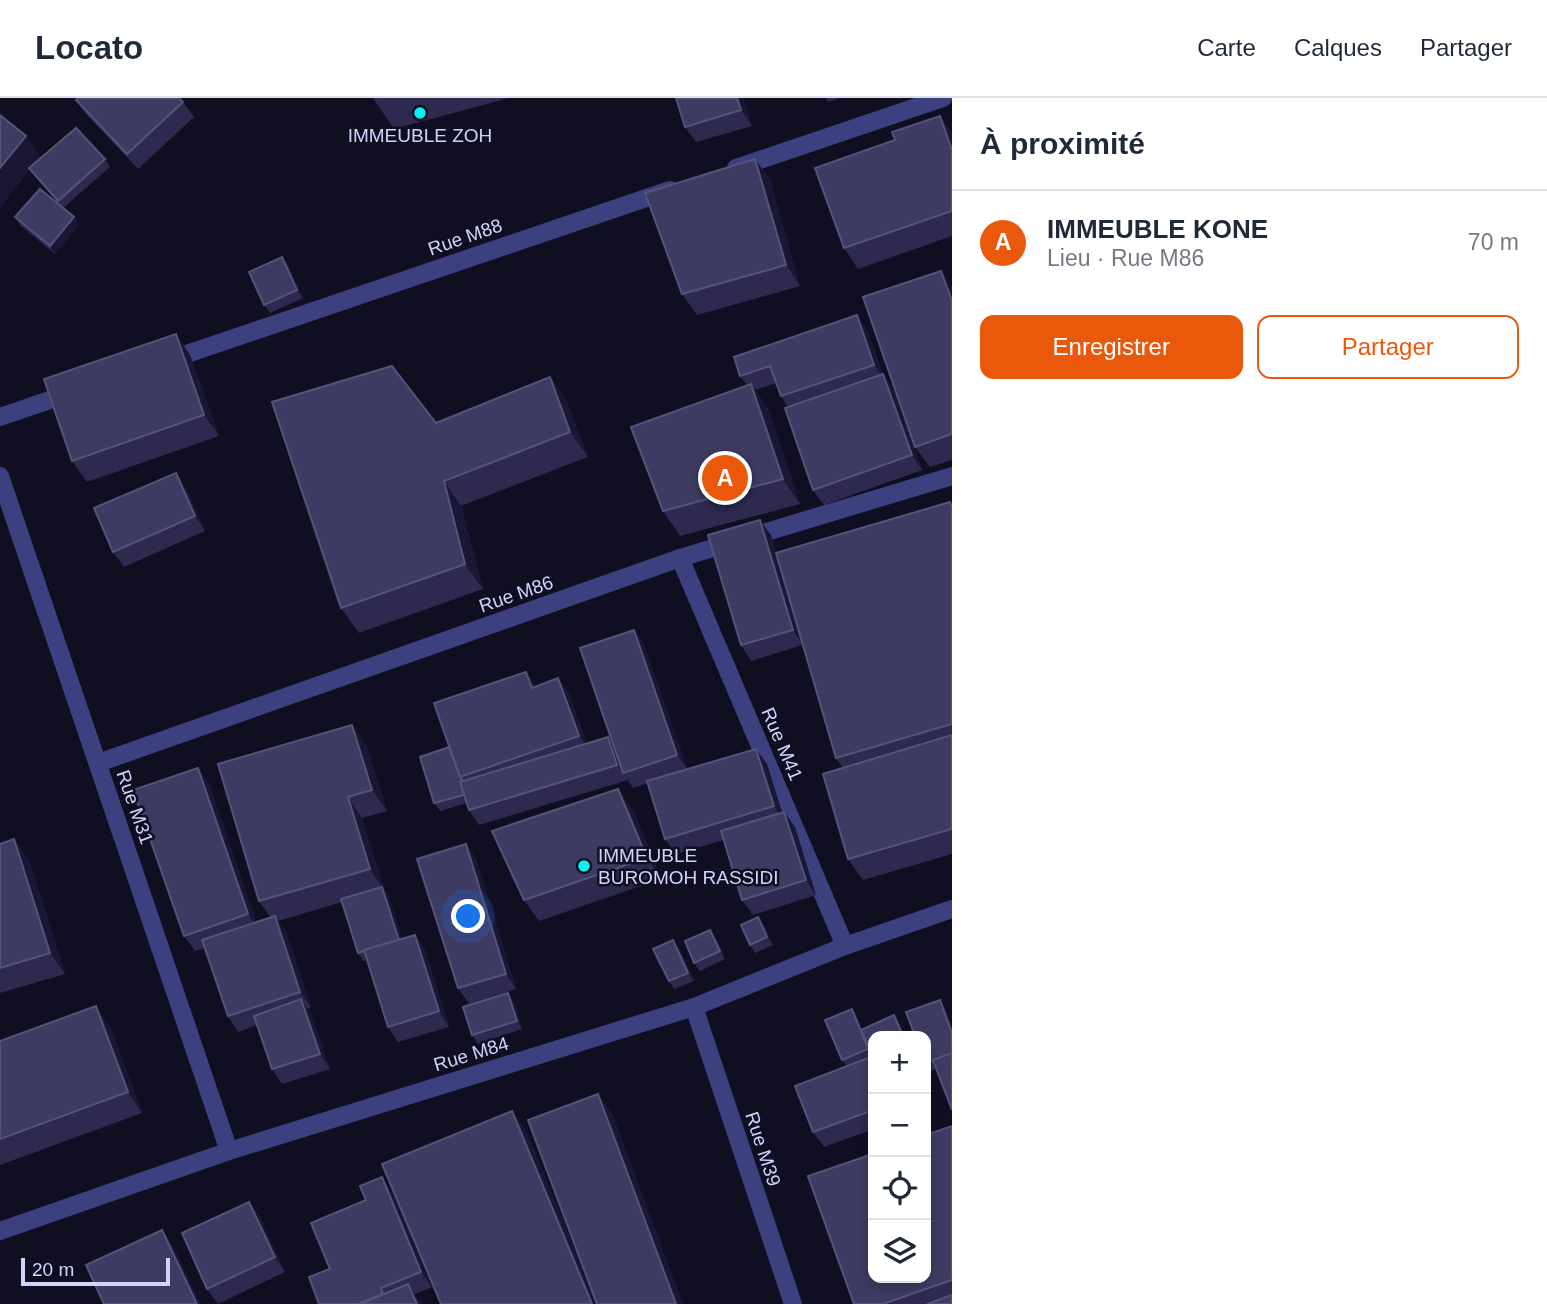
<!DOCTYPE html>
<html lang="fr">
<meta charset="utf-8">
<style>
body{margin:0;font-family:Arial,sans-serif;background:#f2f2f3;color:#1f2937}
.controls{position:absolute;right:21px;bottom:21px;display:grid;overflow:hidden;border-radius:14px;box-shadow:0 4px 10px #0003}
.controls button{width:63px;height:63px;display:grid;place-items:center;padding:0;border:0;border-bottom:2px solid #e0e1e3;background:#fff;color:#1f2937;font:35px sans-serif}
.scale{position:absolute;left:21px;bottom:18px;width:149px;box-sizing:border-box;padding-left:7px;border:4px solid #d3d2fd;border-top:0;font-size:19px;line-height:24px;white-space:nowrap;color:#d3d2fd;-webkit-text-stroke:5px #100f22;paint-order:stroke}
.you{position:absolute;left:469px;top:819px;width:24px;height:24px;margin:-18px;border:5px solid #fff;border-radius:50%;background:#1a73e8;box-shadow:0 0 0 10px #1a73e833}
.badge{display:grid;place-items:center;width:46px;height:46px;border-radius:50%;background:#ea580c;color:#fff;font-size:23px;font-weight:700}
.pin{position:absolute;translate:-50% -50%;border:4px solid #fff;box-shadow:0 2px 7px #0006}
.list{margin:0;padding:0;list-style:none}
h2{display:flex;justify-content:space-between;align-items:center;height:91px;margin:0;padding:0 28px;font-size:30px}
h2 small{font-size:23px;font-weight:400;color:#747a83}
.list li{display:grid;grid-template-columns:46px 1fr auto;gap:21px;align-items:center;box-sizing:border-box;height:105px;padding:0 28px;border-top:2px solid #e0e1e3}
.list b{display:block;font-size:26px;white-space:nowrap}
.list p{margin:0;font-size:23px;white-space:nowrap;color:#747a83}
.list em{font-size:23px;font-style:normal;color:#747a83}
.actions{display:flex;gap:14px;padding:21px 28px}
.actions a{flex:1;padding:16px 0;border:2px solid #ea580c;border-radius:14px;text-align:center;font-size:24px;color:#ea580c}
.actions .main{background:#ea580c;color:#fff}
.icon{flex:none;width:38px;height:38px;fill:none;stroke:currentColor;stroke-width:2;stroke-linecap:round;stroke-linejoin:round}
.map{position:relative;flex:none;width:952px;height:1206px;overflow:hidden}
header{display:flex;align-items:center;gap:42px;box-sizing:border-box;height:98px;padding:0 35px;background:#fff;border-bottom:2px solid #e0e1e3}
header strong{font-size:33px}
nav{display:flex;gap:38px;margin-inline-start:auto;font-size:24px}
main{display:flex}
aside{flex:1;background:#fff}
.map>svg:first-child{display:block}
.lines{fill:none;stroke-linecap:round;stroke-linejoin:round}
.street{stroke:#3c407f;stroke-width:18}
.wall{fill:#2d294f}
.shaded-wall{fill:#1a1735}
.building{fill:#3e3b62;stroke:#56537a;stroke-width:2}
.poi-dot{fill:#0beff0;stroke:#100f22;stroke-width:2.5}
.labels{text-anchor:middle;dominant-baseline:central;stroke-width:5;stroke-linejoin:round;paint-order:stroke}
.poi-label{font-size:19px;fill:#d3d2fd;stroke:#100f22}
.street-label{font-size:19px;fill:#d3d2fd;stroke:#100f22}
</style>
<header>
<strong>Locato</strong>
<nav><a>Carte</a><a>Calques</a><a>Partager</a></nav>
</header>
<main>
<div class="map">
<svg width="952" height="1206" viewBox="0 0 952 1206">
<rect width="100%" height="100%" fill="#100f22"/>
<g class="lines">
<g class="street">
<path d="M736,70l207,-70"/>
<path d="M166,263l504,-171"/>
<path d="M0,319l73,-25"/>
<path d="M0,378l229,675"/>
<path d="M680,460l165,388"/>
<path d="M98,665l582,-205 272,-82"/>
<path d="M694,909l99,297"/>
<path d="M0,1133l229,-80 465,-144 151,-61 107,-37"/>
</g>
</g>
<g class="wall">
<path d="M373,0h136l-115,31z"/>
<path d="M743,0l9,28 -56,16 -11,-15z"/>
<path d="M826,0h14l-12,4z"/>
<path d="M76,2l107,2 11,15 -56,52 -51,-54z"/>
<path d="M0,17l40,41 -6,8 71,-5 5,8 -47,41 11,9 5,8 -24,29 -34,-28 -6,-9 47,-10 -32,-38 -30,38z"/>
<path d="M940,18l12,17v103l-94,33 -14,-21 51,-108z"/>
<path d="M755,61l15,21 30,106 -103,29 -15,-21z"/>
<path d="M288,167l15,33 -33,15 -6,-8z"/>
<path d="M952,188v174l-22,7 -15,-20z"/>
<path d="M867,232l16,44 10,15 29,81 -98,35 -11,-15 -25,-83 -7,-11 -5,-13 -21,7 13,19 32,95 -120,32 -17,-25 84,-126 -7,-9z"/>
<path d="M190,257l29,81 -132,46 -15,-21z"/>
<path d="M550,279l17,25 21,55 -127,49 22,83 -124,44 -18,-25 95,-185z"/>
<path d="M186,390l19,43 -81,36 -11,-15z"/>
<path d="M952,406v350l-89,26 -15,-21 -5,-91 -7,-10 -33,-113 -52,16 -10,-16 30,-110 5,18z"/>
<path d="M634,532l10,15 43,124 69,-20 11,15 15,49 2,-1 11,15 21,68 -63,20 -11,-15 -18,-60 -48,14 -11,-15 -17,-56 -15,5 -6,-9 1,1 -149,45 -10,-15 -2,-7 -27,8 -6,-8 102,-117 22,-8 11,16 18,50 26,-1z"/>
<path d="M366,647l21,66 -25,7 22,71 4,6 14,44 23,11 24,77 -51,15 -10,-15 -21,-67 -4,1 -5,-8 -16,-51 -64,19 8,10 25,76 -4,2 4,5 19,55 -48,15 -10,-15 -15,-44 -19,7 -10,-16 -23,-68 -10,3 -11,-15 14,-168 11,16 47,138 15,-4 -12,-17z"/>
<path d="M633,712l28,69 -122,42 -15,-21z"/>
<path d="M0,746l29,16 36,114 -65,19z"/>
<path d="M466,746l10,15 40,130 -47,15 -11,-16z"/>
<path d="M758,819l6,8 9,20 -18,8 -5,-8z"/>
<path d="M716,840l9,21 -25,12 -6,-8z"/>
<path d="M679,850l15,33 -20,8 -5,-8z"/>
<path d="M508,895l6,8 8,28 -44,15 -6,-9z"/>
<path d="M940,902l5,8 -9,61 -5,2 -5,-7v-28z"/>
<path d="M852,911l5,8 5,12 32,-14 5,8 6,13h-32v22l-4,1 4,7v63l-49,18 -11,-15 34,-66 -5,-6z"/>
<path d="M110,929l32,86 -142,52v-124z"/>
<path d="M952,1028v178h-98z"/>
<path d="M392,1094l40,95 -17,7 7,10h-103l11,-35z"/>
<path d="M249,1104l11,15 25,55 -67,32 -11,-15z"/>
</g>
<g class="shaded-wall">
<path d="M737,0h6l9,28 -11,-16z"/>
<path d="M940,18l12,17v17z"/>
<path d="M26,38l14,20 -40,51v-39z"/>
<path d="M755,61l15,21 30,106 -14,-21z"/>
<path d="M74,119l5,8 -24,29 -5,-8z"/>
<path d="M282,159l6,8 15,33 -6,-8z"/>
<path d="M941,173l11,15v15z"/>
<path d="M857,217l10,15 18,50 -11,-15z"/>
<path d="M176,236l14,21 29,81 -15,-21z"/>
<path d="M883,276l10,15 29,81 -10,-15z"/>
<path d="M550,279l17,25 21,55 -18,-25z"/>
<path d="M751,286l17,25 32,95 -17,-25z"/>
<path d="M176,375l10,15 19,43 -10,-15z"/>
<path d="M444,383l17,25 22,83 -18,-25z"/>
<path d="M760,422l11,15 32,110 -10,-15z"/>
<path d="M634,532l10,15 44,125 -11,-15z"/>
<path d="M526,574l10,15 -4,1z"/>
<path d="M558,580l11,16 20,57 -10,-15z"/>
<path d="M352,627l14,20 21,66 -15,-21z"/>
<path d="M608,639l11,15 4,21 5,7 -11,-15z"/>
<path d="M756,651l11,15 18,58 -11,-16z"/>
<path d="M198,670l11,16 50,145 -11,-15z"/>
<path d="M618,691l15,21 28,69 -14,-21z"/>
<path d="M348,699l14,21 22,71 4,6 17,53 -6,-8 -17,-53 -12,-18z"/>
<path d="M784,714l11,15 21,68 -10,-15z"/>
<path d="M14,741l15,21 36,114 -15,-21z"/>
<path d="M466,746l10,15 40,130 -10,-15z"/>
<path d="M275,818l11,15 25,76 -11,-15z"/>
<path d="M758,819l6,8 9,20 -6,-8z"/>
<path d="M710,832l6,8 9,21 -5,-8z"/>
<path d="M415,837l10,15 24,77 -10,-16z"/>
<path d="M673,842l6,8 15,33 -6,-8z"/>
<path d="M508,895l6,8 8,28 -5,-8z"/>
<path d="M301,901l10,15 19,55 -10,-15z"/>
<path d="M940,902l5,8 7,18v7z"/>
<path d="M96,908l14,21 32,86 -14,-21z"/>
<path d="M852,911l5,8 16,40 -5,-8z"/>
<path d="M894,917l5,8 6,13h-2z"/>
<path d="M598,996l15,21 70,189h-7z"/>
<path d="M512,1013l15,21 71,172h-6z"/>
<path d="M382,1079l10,15 40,95 -11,-15z"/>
<path d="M249,1104l11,15 25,55 -10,-15z"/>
<path d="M162,1132l11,15 28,59h-4z"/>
<path d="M408,1186l14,20h-5z"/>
</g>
<g class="building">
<path d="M78,0h101l4,4 -56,52 -51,-54z"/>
<path d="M676,0h61l4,12 -56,17z"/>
<path d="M0,17l26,21 -26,32z"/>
<path d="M940,18l12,34v61l-108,37 -29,-80 80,-28 -3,-8z"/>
<path d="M76,30l29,31 -47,42 -29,-33z"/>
<path d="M755,61l31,106 -104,29 -37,-101z"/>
<path d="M40,91l34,28 -24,29 -35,-29z"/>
<path d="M282,159l15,33 -33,15 -15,-33z"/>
<path d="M941,173l11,30v133l-37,13 -52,-150z"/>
<path d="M857,217l17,50 -93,31 -11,-30 -30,10 -6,-19z"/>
<path d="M176,236l28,81 -132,46 -28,-82z"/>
<path d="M392,268l44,57 114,-46 20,55 -126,49 21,83 -124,44 -69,-206z"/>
<path d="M883,276l29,81 -99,35 -28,-82z"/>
<path d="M751,286l32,95 -120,32 -32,-84z"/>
<path d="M176,375l19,43 -82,36 -19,-44z"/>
<path d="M950,404l2,5v217l-116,34 -60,-205z"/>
<path d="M760,422l33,110 -52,15 -33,-110z"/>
<path d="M634,532l43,125 -54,18 -43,-125z"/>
<path d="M526,574l6,16 26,-10 21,58 -119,41 -26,-74z"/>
<path d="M352,627l20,65 -24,7 22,72 -111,32 -41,-137z"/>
<path d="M952,637v94l-104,30 -25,-85z"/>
<path d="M608,639l9,28 -148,45 -9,-28z"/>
<path d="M449,649l11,30 3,4 -3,1 4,13 -30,8 -14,-46z"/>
<path d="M756,651l18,57 -109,33 -18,-58z"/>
<path d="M198,670l50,146 -64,22 -51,-146z"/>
<path d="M618,691l29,69 -123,42 -32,-69z"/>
<path d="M784,714l22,68 -64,20 -21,-69z"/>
<path d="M14,741l36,114 -50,15v-124z"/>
<path d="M466,746l40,130 -48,14 -41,-129z"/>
<path d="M382,789l17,53 -41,13 -17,-54z"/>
<path d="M275,818l25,76 -72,24 -26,-76z"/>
<path d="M758,819l9,20 -17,8 -9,-20z"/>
<path d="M710,832l10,21 -26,12 -9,-22z"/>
<path d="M415,837l24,76 -51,16 -24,-77z"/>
<path d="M673,842l15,33 -19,8 -16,-32z"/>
<path d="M508,895l9,28 -45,14 -9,-28z"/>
<path d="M301,901l19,55 -48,15 -18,-53z"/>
<path d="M940,902l12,33v20l-26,10v-27h-11l-9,-24z"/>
<path d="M96,908l32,86 -128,47v-98z"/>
<path d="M852,911l16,40 -26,11 -17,-40z"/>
<path d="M894,917l9,21h-30v19l-12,-25z"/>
<path d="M952,955v57l-19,-50z"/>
<path d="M868,960l5,15v37l-60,22 -18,-46z"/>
<path d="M598,996l78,210h-79l-69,-184z"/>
<path d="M512,1013l80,193h-151l-59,-140z"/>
<path d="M952,1028v154l-69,24h-29l-46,-128 65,-22v124h53v-143z"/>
<path d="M382,1079l39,95 -40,16 2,6 -25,10h-39l-10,-27 21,-8 -19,-46 55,-23 -6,-14z"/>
<path d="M249,1104l26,55 -68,32 -25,-56z"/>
<path d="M162,1132l35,74h-93l-18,-39z"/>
<path d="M408,1186l9,20h-57z"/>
<path d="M952,1197v9h-25z"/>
</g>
<g class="poi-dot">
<circle cx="420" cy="15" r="7"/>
<circle cx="584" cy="768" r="7"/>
</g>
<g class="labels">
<g class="poi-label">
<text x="420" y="37">IMMEUBLE ZOH</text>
<text x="598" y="757" text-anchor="start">IMMEUBLE<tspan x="598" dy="22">BUROMOH RASSIDI</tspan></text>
</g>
<g class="street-label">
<text transform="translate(465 139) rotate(-19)">Rue M88</text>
<text transform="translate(516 496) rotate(-19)">Rue M86</text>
<text transform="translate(782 646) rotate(67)">Rue M41</text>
<text transform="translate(135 709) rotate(71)">Rue M31</text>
<text transform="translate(471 956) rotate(-17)">Rue M84</text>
<text transform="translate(763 1051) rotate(72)">Rue M39</text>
</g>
</g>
</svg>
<div class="controls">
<button>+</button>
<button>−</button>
<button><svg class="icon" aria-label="locate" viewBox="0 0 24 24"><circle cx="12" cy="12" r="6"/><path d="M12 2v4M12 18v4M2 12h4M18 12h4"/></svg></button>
<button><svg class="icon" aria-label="layers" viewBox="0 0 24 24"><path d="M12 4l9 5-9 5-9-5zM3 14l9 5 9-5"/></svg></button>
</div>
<div class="scale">20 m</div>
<div class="you"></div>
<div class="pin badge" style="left:725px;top:380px">A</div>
</div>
<aside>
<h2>À proximité<small></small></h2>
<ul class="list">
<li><span class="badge">A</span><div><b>IMMEUBLE KONE</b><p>Lieu · Rue M86</p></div><em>70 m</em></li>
</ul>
<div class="actions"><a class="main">Enregistrer</a><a>Partager</a></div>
</aside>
</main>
